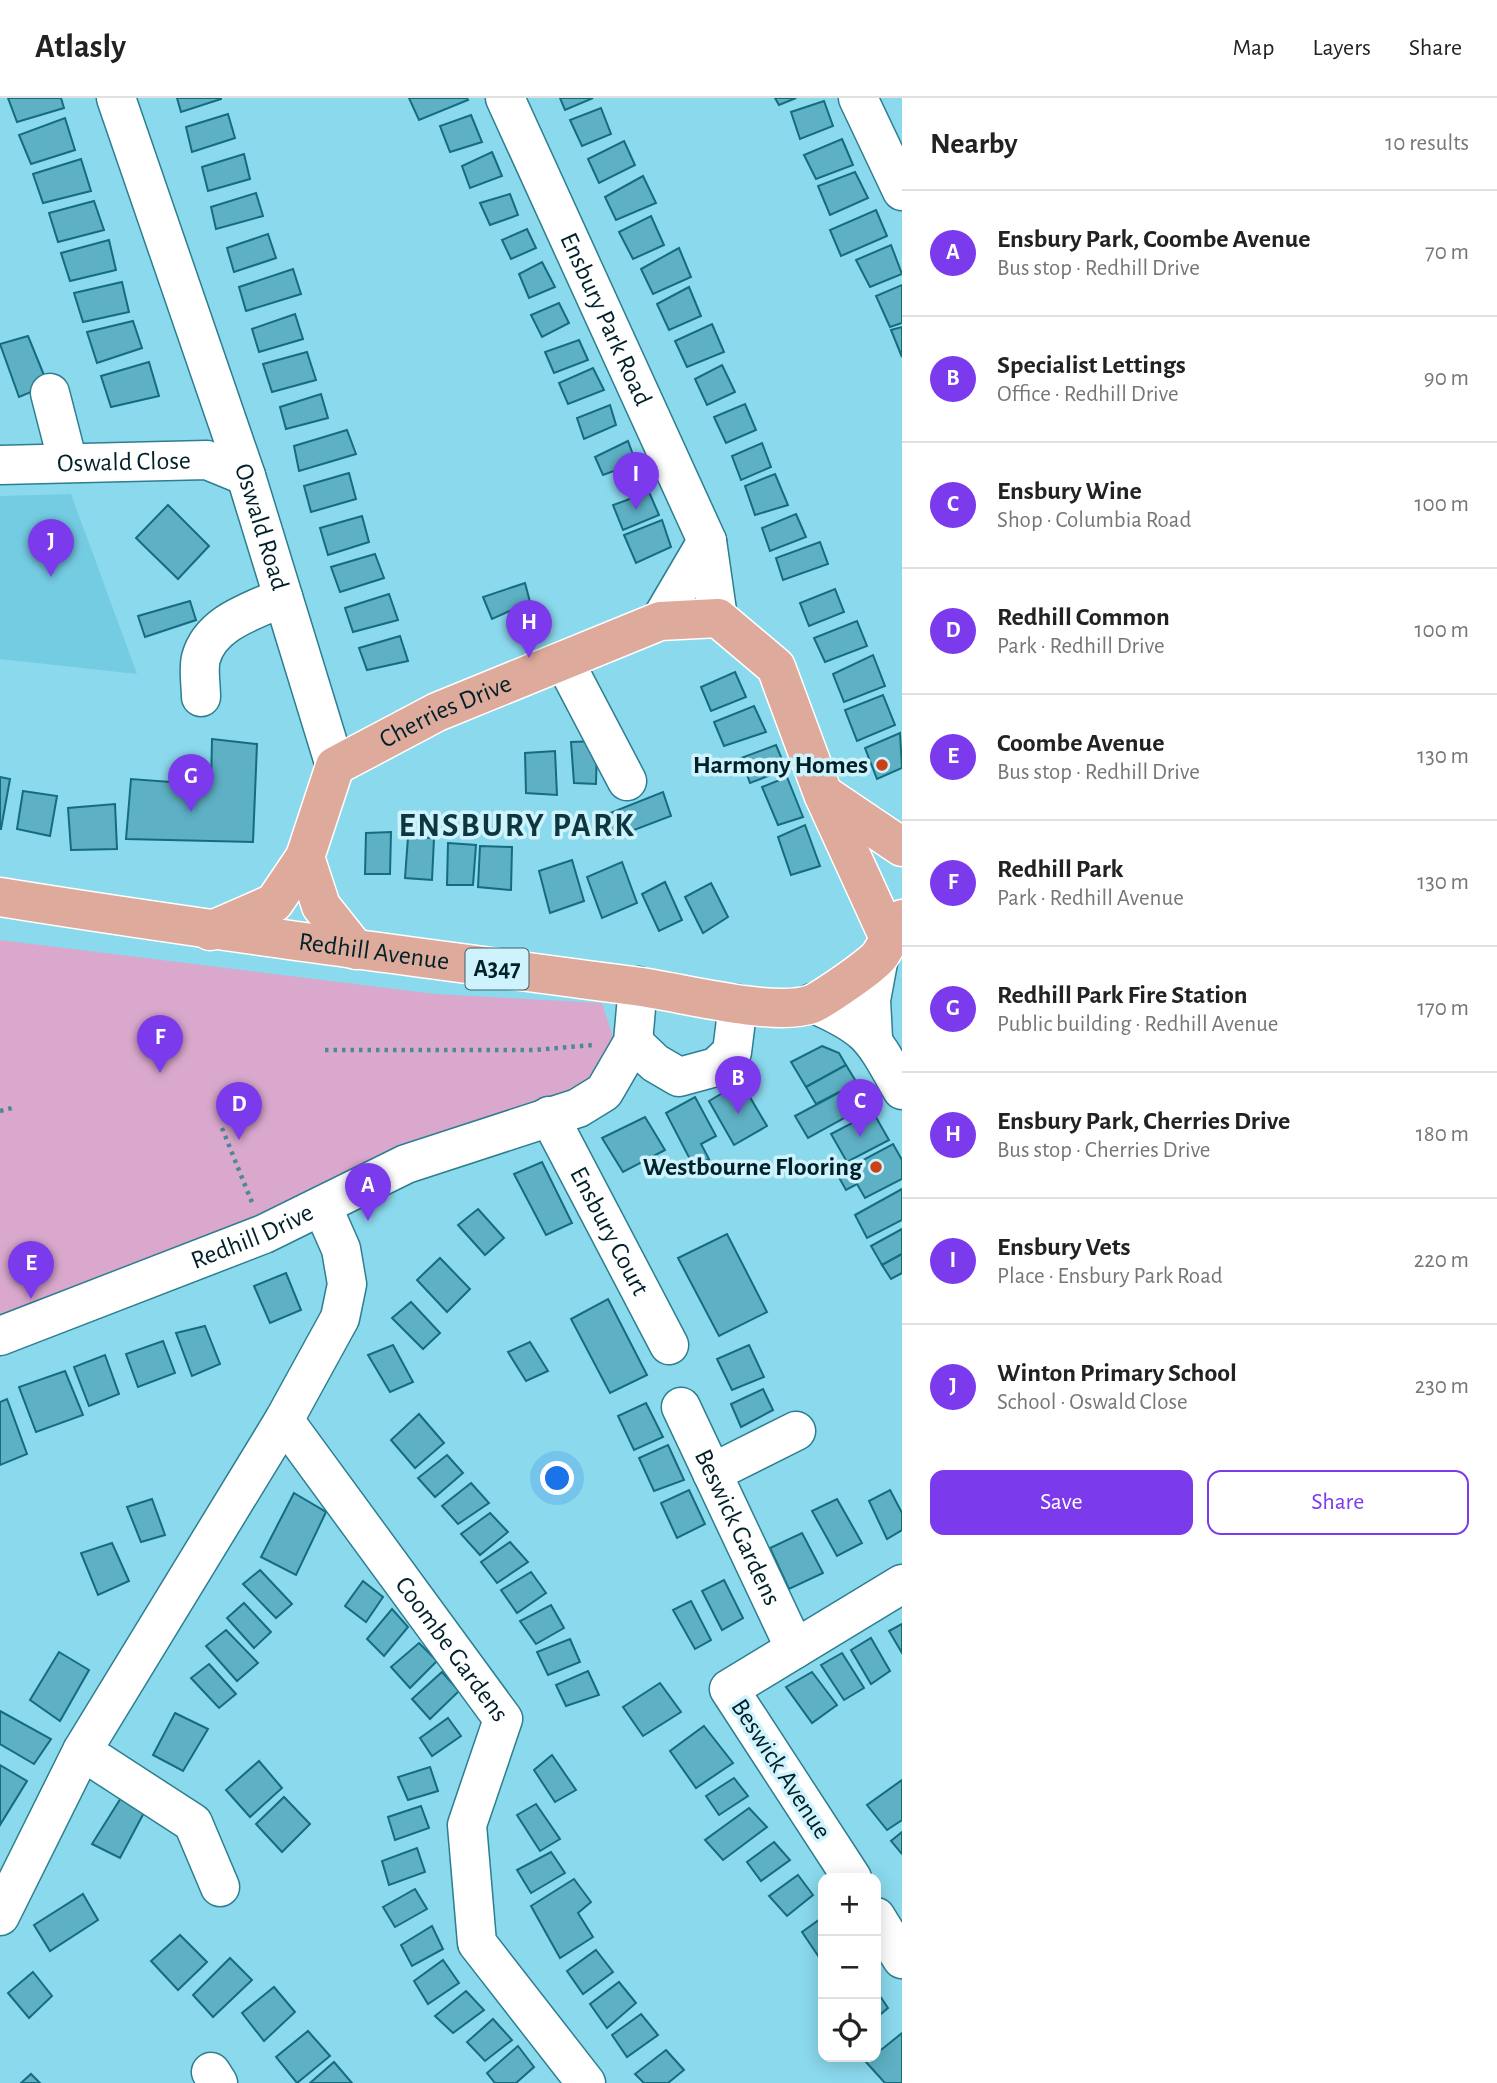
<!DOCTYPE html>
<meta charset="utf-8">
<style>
body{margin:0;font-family:"Alegreya Sans",sans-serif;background:#f6f6f6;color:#222}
.controls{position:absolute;right:21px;bottom:21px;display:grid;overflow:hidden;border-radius:14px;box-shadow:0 4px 18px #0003}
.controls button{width:63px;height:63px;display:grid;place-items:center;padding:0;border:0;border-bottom:2px solid #e0e0e0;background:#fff;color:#222;font:35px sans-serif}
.you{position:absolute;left:558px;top:1381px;width:24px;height:24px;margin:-18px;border:5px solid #fff;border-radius:50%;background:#1a73e8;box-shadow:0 0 0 10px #1a73e833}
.badge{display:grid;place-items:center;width:46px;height:46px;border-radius:50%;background:#7c3aed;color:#fff;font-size:23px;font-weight:700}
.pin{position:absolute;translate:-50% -58px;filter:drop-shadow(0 2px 4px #0008)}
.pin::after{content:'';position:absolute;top:37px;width:24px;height:21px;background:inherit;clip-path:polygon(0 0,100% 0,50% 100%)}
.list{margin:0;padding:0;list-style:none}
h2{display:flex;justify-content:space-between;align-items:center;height:91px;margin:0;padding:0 28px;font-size:30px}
h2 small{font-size:23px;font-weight:400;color:#767676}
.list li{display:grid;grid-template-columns:46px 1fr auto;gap:21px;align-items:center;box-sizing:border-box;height:126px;padding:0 28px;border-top:2px solid #e0e0e0}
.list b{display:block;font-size:26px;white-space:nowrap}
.list p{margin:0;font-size:23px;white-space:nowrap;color:#767676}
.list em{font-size:23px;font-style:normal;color:#767676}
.actions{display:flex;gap:14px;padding:21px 28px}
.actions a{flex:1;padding:16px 0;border:2px solid #7c3aed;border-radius:14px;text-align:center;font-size:24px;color:#7c3aed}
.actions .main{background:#7c3aed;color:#fff}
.icon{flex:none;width:38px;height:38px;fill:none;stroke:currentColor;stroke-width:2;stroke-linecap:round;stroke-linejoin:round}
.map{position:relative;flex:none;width:902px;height:1985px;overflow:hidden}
header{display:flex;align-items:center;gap:42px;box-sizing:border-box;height:98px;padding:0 35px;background:#fff;border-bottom:2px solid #e0e0e0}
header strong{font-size:33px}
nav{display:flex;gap:38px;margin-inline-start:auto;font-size:24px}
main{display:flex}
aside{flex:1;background:#fff}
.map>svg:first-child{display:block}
.built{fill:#74cce3}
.green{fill:#daa8cd}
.building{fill:#5eb0c4;stroke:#156c7f;stroke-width:2}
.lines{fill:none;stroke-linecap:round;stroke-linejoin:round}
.minor-casing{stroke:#2d7e91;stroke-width:41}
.major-casing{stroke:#fff;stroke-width:41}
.path{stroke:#4e8897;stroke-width:4.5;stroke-dasharray:3.5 5;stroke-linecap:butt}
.minor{stroke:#fff;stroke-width:38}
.major{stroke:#deaa9b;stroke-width:38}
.poi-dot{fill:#ca4117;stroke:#cef3fd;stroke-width:2.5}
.labels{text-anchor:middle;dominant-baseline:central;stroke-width:7;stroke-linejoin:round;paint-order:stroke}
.shield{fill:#cef3fd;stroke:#3e6069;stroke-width:2}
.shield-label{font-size:24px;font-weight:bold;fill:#002129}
.street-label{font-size:26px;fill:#002129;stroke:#cef3fd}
.poi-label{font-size:26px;font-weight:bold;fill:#002129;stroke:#cef3fd;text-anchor:end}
.district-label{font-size:33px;font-weight:bold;letter-spacing:2px;fill:#0c3741;stroke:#cef3fd}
</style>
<header>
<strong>Atlasly</strong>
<nav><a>Map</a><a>Layers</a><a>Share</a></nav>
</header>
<main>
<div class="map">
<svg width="902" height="1985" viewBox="0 0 902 1985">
<rect width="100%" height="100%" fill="#8bd9ed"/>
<path class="built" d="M71,396l66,180 -137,-15v-163z"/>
<path class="green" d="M0,842l435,54 167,9 13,40 -11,49 -604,244z"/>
<g class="building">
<path d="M8,0h53l3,10 -47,14z"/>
<path d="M177,0h44v1l-40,13z"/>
<path d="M409,0h58l1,2 -49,20z"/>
<path d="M560,0h33l-28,12z"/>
<path d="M775,0h21l-17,7z"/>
<path d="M824,3l9,25 -33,13 -9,-27z"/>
<path d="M601,10l10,26 -29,12 -12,-26z"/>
<path d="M228,16l7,24 -43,14 -6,-25z"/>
<path d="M471,17l11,27 -32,10 -10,-26z"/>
<path d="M65,20l10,32 -44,14 -12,-29z"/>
<path d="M842,41l11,26 -37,14 -12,-24z"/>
<path d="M624,43l11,24 -36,18 -11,-24z"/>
<path d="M492,54l10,24 -32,12 -8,-22z"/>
<path d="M244,56l6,25 -42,12 -6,-24z"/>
<path d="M81,61l10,32 -48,12 -10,-29z"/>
<path d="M855,74l13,26 -38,17 -12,-29z"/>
<path d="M643,78l13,27 -40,17 -11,-23z"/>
<path d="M256,95l7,23 -47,13 -5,-22z"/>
<path d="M510,96l8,21 -28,10 -10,-22z"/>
<path d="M94,103l10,29 -46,12 -9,-29z"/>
<path d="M876,112l11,26 -46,20 -11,-26z"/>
<path d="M651,118l13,29 -31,14 -14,-27z"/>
<path d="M527,131l9,19 -25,11 -9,-19z"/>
<path d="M268,136l8,24 -42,14 -7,-24z"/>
<path d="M109,142l7,30 -46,11 -9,-28z"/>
<path d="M891,147l11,29 -32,13 -14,-27z"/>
<path d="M679,150l12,29 -38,17 -12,-25z"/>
<path d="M542,164l13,25 -26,11 -10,-24z"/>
<path d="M293,171l8,25 -55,17 -7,-24z"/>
<path d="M122,184l7,30 -46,10 -9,-29z"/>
<path d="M902,187v38l-12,4 -14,-31z"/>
<path d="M689,189l12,29 -32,14 -12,-26z"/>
<path d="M559,205l10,20 -27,14 -11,-22z"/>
<path d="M295,216l8,25 -44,13 -7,-23z"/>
<path d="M133,223l9,27 -45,15 -10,-31z"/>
<path d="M712,226l12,28 -37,15 -12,-26z"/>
<path d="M902,229v30l-11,-27z"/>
<path d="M28,238l20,49 -29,12 -19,-53z"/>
<path d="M579,242l9,20 -34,13 -9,-21z"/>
<path d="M307,254l9,28 -44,12 -9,-28z"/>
<path d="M149,264l10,34 -48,11 -10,-31z"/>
<path d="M722,267l13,27 -28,13 -12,-26z"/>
<path d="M593,270l11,22 -36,14 -9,-21z"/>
<path d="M321,296l7,24 -42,11 -6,-22z"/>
<path d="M745,306l11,26 -30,13 -12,-26z"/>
<path d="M610,307l6,20 -32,14 -7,-21z"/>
<path d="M347,332l9,24 -57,17 -5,-25z"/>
<path d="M628,343l8,22 -33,12 -8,-18z"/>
<path d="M762,345l9,24 -30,13 -9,-24z"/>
<path d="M349,375l7,26 -45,13 -7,-26z"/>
<path d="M775,376l13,31 -33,10 -10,-29z"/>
<path d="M649,394l10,23 -36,15 -10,-25z"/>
<path d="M168,407l41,41 -31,33 -42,-41z"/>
<path d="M796,416l10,23 -36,14 -8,-23z"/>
<path d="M362,418l7,26 -41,13 -8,-27z"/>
<path d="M662,422l9,27 -35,16 -12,-28z"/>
<path d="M820,444l8,22 -45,16 -7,-22z"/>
<path d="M375,456l9,24 -44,14 -9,-25z"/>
<path d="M525,485l5,19 -38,17 -9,-22z"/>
<path d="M835,491l9,23 -35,14 -9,-23z"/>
<path d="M389,496l9,26 -45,12 -8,-24z"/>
<path d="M190,503l6,19 -51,17 -7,-21z"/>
<path d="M857,523l10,25 -42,16 -11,-24z"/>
<path d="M400,538l8,25 -41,9 -8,-22z"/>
<path d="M873,557l12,31 -41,16 -11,-28z"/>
<path d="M735,574l11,25 -35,14 -10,-24z"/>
<path d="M883,597l12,30 -38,16 -12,-31z"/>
<path d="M754,608l12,26 -42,14 -10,-24z"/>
<path d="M900,635l2,35 -25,11 -12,-31z"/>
<path d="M212,641l45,5 -4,98 -127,-3 5,-60 80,6z"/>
<path d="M597,643l-1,43 -22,-1 -3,-41z"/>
<path d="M776,647l10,24 -36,14 -9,-25z"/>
<path d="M555,653l2,44 -31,-2 -1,-40z"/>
<path d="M0,679l10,2 -9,50h-1z"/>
<path d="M787,679l16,40 -25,8 -16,-38z"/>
<path d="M23,693l34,5 -7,40 -33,-7z"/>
<path d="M663,694l8,24 -58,22 -8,-23z"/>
<path d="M115,706l2,45 -46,1 -3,-42z"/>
<path d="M805,727l15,41 -29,9 -13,-38z"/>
<path d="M391,734l-1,42h-25l1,-41z"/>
<path d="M408,739l26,1 -2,42 -27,-2z"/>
<path d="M448,745l28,2 -3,40h-26z"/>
<path d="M480,748l32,1 -1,43 -33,-3z"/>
<path d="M572,762l12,41 -34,12 -11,-42z"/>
<path d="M622,764l15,41 -35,15 -15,-41z"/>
<path d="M665,784l17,38 -23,11 -17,-37z"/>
<path d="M711,785l17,34 -25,16 -18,-36z"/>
<path d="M822,948l17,7 7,12 -40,22 -15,-25z"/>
<path d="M846,967l11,18 -41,21 -10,-17z"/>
<path d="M741,984l26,44 -33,19 -25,-44z"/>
<path d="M857,985l13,21 -62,34 -13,-22z"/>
<path d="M695,999l21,39 -15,8 8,15 -15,8 -28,-54z"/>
<path d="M873,1014l16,28 -42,22 -16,-28z"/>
<path d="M645,1019l20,33 -42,22 -21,-34z"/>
<path d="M893,1046l9,16v19l-37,19 -8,-14 -11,6 -9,-16z"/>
<path d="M542,1064l30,61 -26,12 -32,-61z"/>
<path d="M902,1091v31l-35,18 -12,-23z"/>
<path d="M478,1111l26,29 -19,17 -27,-30z"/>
<path d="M902,1131v25l-20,11 -11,-19z"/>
<path d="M727,1136l40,78 -48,24 -41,-78z"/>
<path d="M902,1156v19l-11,6 -9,-14z"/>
<path d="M440,1160l30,31 -23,23 -30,-32z"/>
<path d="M286,1175l15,37 -31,13 -16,-37z"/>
<path d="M608,1201l39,76 -37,18 -39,-74z"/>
<path d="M411,1204l29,31 -17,16 -31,-31z"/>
<path d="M205,1228l15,38 -28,12 -16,-43z"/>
<path d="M163,1243l12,32 -37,14 -12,-33z"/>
<path d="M530,1244l18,29 -22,10 -18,-29z"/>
<path d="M393,1247l20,37 -23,10 -22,-37z"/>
<path d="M749,1247l15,32 -32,13 -15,-31z"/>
<path d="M105,1257l14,39 -30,12 -15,-39z"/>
<path d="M65,1273l18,44 -47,17 -17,-45z"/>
<path d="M763,1291l10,21 -32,17 -10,-23z"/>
<path d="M7,1301l20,55 -27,11v-63z"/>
<path d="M646,1305l17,34 -29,13 -16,-34z"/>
<path d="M419,1316l25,29 -29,25 -24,-28z"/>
<path d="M668,1347l16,35 -30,11 -15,-33z"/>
<path d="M447,1357l16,18 -28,24 -17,-19z"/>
<path d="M471,1385l18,20 -31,21 -16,-18z"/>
<path d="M689,1392l16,34 -28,14 -16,-35z"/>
<path d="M890,1392l12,23v17l-15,9 -18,-38z"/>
<path d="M294,1395l32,19 -30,63 -35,-18z"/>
<path d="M152,1401l13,36 -24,7 -14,-35z"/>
<path d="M837,1401l25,44 -25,13 -25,-45z"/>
<path d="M490,1415l18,19 -28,23 -19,-21z"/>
<path d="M802,1435l21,40 -34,16 -19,-41z"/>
<path d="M510,1444l18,20 -31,21 -16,-21z"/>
<path d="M112,1445l17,38 -31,14 -17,-42z"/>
<path d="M260,1472l32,34 -16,14 -33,-34z"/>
<path d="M531,1474l15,21 -29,20 -16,-23z"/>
<path d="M724,1482l19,38 -21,12 -20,-39z"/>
<path d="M363,1483l20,16 -17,25 -21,-16z"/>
<path d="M691,1503l20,39 -16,9 -22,-39z"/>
<path d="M244,1505l27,29 -17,16 -27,-30z"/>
<path d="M551,1507l13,23 -28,16 -16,-23z"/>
<path d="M392,1511l16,18 -24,29 -17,-17z"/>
<path d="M902,1526v29l-13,-22z"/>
<path d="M226,1532l32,33 -21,18 -31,-35z"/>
<path d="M871,1540l19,33 -19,13 -20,-34z"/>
<path d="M570,1541l10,23 -32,13 -11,-23z"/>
<path d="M419,1545l18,18 -27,27 -19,-21z"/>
<path d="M59,1554l30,18 -29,51 -30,-21z"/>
<path d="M842,1555l22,35 -20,12 -23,-35z"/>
<path d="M209,1566l27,30 -17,14 -28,-30z"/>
<path d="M588,1573l11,24 -33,11 -10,-21z"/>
<path d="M442,1574l17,19 -29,28 -18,-20z"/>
<path d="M812,1574l25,33 -25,18 -26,-36z"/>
<path d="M660,1585l21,29 -38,24 -20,-29z"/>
<path d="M0,1613l51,28 -17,25 -34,-20z"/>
<path d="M175,1615l33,16 -25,42 -30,-16z"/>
<path d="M448,1620l13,18 -29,20 -12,-18z"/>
<path d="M704,1628l29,37 -37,25 -26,-37z"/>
<path d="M552,1657l24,35 -21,12 -21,-32z"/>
<path d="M259,1663l23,27 -32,29 -24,-27z"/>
<path d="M0,1667l27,16 -27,44z"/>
<path d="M430,1669l8,24 -30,9 -10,-23z"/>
<path d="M734,1680l14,18 -29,19 -13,-19z"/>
<path d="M902,1682v40l-15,10 -20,-25z"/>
<path d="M124,1695l23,14 -27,51 -28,-14z"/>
<path d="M284,1699l26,27 -28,28 -26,-28z"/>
<path d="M536,1706l24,35 -20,12 -23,-36z"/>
<path d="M421,1708l8,22 -34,12 -7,-23z"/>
<path d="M749,1710l18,19 -44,33 -18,-20z"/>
<path d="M902,1734v22l-11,-13z"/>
<path d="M774,1744l16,18 -29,21 -14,-19z"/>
<path d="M417,1750l8,24 -36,13 -7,-24z"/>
<path d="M551,1754l14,21 -34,20 -14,-23z"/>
<path d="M798,1777l15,20 -26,21 -18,-20z"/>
<path d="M574,1781l17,23 -13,11 15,24 -33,21 -29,-52z"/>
<path d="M415,1791l12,20 -32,18 -12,-20z"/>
<path d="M83,1796l15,26 -48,31 -16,-26z"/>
<path d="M823,1819v46l-21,-31z"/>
<path d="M432,1828l11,23 -31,17 -11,-21z"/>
<path d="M180,1837l27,27 -29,28 -27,-29z"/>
<path d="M596,1852l17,22 -30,22 -16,-23z"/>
<path d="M230,1860l22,22 -39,37 -20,-22z"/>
<path d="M443,1862l16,23 -31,21 -14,-23z"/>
<path d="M33,1874l19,24 -23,22 -21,-25z"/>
<path d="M619,1884l17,21 -29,25 -17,-24z"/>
<path d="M274,1889l21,25 -31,29 -22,-28z"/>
<path d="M876,1892l12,18 -12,10z"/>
<path d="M466,1893l18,19 -31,23 -18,-17z"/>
<path d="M641,1916l17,21 -31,22 -15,-22z"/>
<path d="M493,1921l19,21 -27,21 -18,-19z"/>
<path d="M308,1933l22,25 -33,27 -21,-26z"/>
<path d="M902,1935v50h-17l-19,-21z"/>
<path d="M518,1948l16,21 -18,16h-21l-8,-10z"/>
<path d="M666,1952l18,20 -16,13h-24l-9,-9z"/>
<path d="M334,1964l18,21h-42z"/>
<path d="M31,1976l9,9h-19z"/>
</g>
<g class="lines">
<defs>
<g id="minor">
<path id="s1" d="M116,0l130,378 89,290"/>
<path id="s2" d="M505,0l202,443 11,77"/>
<path d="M858,0l44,93"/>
<path d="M50,295l18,70"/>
<path id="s3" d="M0,367l207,-5 39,16"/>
<path d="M660,523l47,-80"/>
<path d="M564,563l63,120"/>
<path d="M201,599c0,-12 -3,-28 0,-39 10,-36 52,-47 82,-61"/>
<path d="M812,905c58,25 60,34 90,87"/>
<path d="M873,940l-2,-38 8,-43"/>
<path d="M633,944l22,21 24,14 37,-10 16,-15 6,-48"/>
<path id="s4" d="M549,1018l120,229"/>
<path id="s5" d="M0,1238l264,-102 142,-70 172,-56 26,-16 29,-50 5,-56"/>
<path id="s6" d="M681,1309l114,242"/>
<path id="s7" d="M284,1322l219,299 -36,106 10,118 109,140"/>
<path d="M712,1375l84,-42"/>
<path d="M82,1653l111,72 27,64"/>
<path d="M852,1780l-123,-189 173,-105"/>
<path d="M0,1818l82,-165 202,-331 56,-102 7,-34 -6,-35 -19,-43"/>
<path d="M876,1819l26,42"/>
<path d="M211,1974l7,11"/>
</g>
<g id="major">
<path d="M825,697l77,52"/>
<path id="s8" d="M0,799c211,34 422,61 634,89 43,5 139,32 178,18 11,-5 63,-40 68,-49 8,-12 13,-24 22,-36"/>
<path d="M210,833l64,-28 31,-46"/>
<path id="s9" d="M356,852l-35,-44 -16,-49 30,-91 102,-54 223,-91 58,-3 58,49 47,127 65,142"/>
</g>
</defs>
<use href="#minor" class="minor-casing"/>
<use href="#major" class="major-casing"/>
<g class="path">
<path d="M325,952h210l58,-5"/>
<path d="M0,1013l16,-4"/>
<path d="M222,1030l31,77"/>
</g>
<use href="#minor" class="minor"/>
<use href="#major" class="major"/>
</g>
<g class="poi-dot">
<circle cx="882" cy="667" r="7"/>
<circle cx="876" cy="1069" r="7"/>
</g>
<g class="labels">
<rect class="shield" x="465.5" y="850.5" width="63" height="41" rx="5"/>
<g class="shield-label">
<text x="497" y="871">A347</text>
</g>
<g class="street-label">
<text stroke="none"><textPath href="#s2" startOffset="243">Ensbury Park Road</textPath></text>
<text stroke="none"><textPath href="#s3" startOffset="124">Oswald Close</textPath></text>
<text stroke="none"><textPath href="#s1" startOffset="453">Oswald Road</textPath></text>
<text stroke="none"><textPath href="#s9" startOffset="327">Cherries Drive</textPath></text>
<text stroke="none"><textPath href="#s8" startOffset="378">Redhill Avenue</textPath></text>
<text stroke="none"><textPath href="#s4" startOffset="130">Ensbury Court</textPath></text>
<text stroke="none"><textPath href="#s5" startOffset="271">Redhill Drive</textPath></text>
<text stroke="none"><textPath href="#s6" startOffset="133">Beswick Gardens</textPath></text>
<text stroke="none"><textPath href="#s7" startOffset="284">Coombe Gardens</textPath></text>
<text transform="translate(781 1671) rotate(57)">Beswick Avenue</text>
</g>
<g class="poi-label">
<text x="868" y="667">Harmony Homes</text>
<text x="862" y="1069">Westbourne Flooring</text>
</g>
<g class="district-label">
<text x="517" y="728">ENSBURY PARK</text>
</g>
</g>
</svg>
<div class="controls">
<button>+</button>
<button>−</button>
<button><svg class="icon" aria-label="locate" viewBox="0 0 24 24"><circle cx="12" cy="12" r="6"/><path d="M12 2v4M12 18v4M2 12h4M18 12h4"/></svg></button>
</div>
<div class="you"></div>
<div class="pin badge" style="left:368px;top:1123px">A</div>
<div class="pin badge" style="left:738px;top:1016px">B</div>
<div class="pin badge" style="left:860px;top:1039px">C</div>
<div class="pin badge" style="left:239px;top:1042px">D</div>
<div class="pin badge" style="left:31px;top:1201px">E</div>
<div class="pin badge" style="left:160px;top:975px">F</div>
<div class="pin badge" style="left:191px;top:714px">G</div>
<div class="pin badge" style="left:529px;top:560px">H</div>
<div class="pin badge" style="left:636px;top:412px">I</div>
<div class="pin badge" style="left:51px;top:479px">J</div>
</div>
<aside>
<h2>Nearby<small>10 results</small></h2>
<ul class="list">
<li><span class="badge">A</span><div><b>Ensbury Park, Coombe Avenue</b><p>Bus stop · Redhill Drive</p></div><em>70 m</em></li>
<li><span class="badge">B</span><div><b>Specialist Lettings</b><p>Office · Redhill Drive</p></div><em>90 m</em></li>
<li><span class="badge">C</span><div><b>Ensbury Wine</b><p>Shop · Columbia Road</p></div><em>100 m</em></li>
<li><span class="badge">D</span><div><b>Redhill Common</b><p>Park · Redhill Drive</p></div><em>100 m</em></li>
<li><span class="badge">E</span><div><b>Coombe Avenue</b><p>Bus stop · Redhill Drive</p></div><em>130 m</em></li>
<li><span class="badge">F</span><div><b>Redhill Park</b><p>Park · Redhill Avenue</p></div><em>130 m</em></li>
<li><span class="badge">G</span><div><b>Redhill Park Fire Station</b><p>Public building · Redhill Avenue</p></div><em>170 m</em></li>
<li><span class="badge">H</span><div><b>Ensbury Park, Cherries Drive</b><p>Bus stop · Cherries Drive</p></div><em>180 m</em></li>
<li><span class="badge">I</span><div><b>Ensbury Vets</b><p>Place · Ensbury Park Road</p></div><em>220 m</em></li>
<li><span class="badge">J</span><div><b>Winton Primary School</b><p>School · Oswald Close</p></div><em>230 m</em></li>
</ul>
<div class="actions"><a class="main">Save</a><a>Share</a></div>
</aside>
</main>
